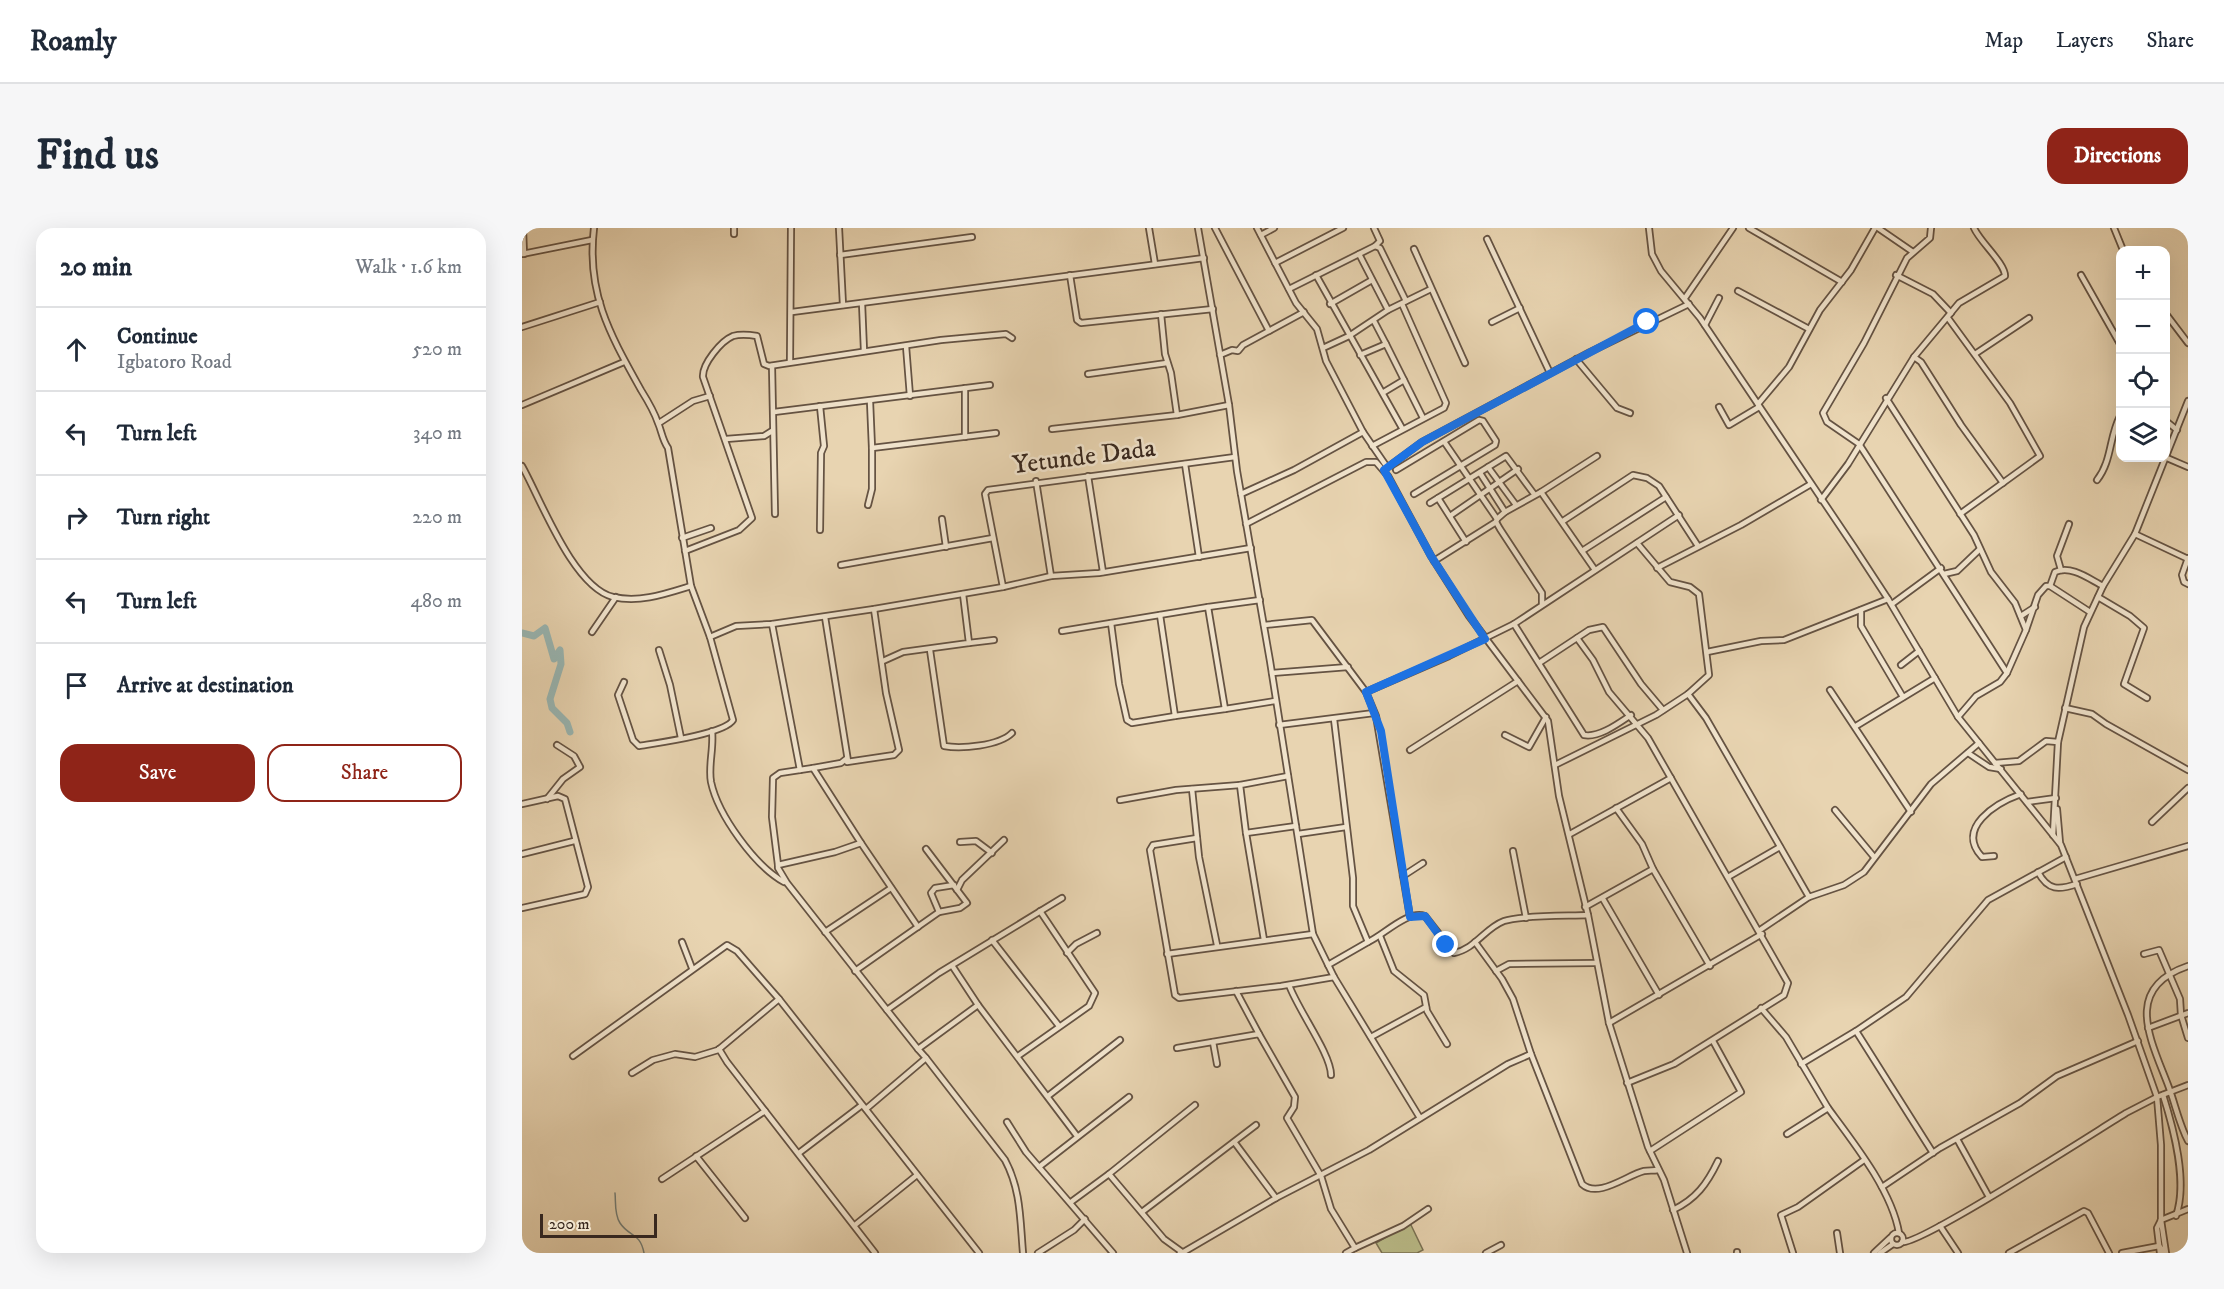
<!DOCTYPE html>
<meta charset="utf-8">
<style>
body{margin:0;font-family:"IM FELL DW Pica",serif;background:#f6f6f7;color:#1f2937}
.controls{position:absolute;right:18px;top:18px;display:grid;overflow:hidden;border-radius:12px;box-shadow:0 6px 24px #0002}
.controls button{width:54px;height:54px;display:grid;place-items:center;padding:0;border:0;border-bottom:2px solid #e0e1e3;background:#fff;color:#1f2937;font:30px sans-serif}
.scale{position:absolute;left:18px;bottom:15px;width:117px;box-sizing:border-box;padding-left:6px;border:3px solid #39281e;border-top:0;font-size:16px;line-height:21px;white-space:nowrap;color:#39281e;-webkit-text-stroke:4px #f0e3cc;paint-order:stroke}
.stop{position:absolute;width:18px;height:18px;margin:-14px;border:4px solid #1a73e8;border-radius:50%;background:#fff}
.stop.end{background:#1a73e8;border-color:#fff;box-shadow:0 2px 6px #0008}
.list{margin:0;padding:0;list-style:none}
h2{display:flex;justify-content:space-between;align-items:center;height:78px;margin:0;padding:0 24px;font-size:26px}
h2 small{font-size:20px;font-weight:400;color:#747a83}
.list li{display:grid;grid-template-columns:39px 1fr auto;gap:18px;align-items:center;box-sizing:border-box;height:84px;padding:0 24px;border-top:2px solid #e0e1e3}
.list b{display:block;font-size:22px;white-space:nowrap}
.list p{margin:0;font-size:20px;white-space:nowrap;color:#747a83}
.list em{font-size:20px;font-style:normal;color:#747a83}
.actions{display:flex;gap:12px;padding:18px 24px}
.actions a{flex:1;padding:14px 0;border:2px solid #8f2418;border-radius:18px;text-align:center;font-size:21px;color:#8f2418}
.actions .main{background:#8f2418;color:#fff}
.icon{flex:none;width:33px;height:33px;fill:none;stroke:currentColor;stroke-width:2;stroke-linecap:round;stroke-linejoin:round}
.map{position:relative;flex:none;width:1666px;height:1025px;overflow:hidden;border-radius:18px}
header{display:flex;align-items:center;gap:36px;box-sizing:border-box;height:84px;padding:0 30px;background:#fff;border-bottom:2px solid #e0e1e3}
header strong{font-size:28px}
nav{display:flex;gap:33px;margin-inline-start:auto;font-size:21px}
.intro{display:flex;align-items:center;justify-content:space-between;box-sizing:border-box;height:144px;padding:0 36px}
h1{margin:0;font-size:42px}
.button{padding:15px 27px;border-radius:18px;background:#8f2418;color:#fff;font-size:21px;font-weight:700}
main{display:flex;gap:36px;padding:0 36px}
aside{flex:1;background:#fff;border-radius:18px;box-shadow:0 6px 24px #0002}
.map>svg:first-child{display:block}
.green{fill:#babc89;stroke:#7a7254;stroke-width:1.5}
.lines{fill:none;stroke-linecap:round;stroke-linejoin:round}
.stream{stroke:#737e78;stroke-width:1.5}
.river{stroke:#99b7b4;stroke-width:7}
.minor-casing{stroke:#655343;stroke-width:8}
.minor{stroke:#f0e3cc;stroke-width:4.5}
.route{stroke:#1a73e8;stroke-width:8}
.labels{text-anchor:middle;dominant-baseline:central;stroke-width:5;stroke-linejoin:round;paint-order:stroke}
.street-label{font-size:26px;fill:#39281e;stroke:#f0e3cc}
</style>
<header>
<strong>Roamly</strong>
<nav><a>Map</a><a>Layers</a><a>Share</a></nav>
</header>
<div class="intro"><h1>Find us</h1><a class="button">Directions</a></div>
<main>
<aside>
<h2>20 min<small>Walk · 1.6 km</small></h2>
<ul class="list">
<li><svg class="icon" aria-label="ahead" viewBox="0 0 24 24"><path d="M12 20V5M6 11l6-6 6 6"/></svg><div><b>Continue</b><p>Igbatoro Road</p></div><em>520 m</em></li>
<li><svg class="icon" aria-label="left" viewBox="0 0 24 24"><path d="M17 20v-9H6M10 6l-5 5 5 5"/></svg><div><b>Turn left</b></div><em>340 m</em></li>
<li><svg class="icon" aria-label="right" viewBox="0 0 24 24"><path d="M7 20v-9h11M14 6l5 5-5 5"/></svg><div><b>Turn right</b></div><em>220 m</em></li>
<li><svg class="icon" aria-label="left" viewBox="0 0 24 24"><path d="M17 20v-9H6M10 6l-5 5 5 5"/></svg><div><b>Turn left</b></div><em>480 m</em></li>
<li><svg class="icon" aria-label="arrive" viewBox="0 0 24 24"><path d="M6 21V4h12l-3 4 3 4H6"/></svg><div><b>Arrive at destination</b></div></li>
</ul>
<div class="actions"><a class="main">Save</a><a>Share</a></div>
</aside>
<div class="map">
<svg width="1666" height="1025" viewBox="0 0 1666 1025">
<rect width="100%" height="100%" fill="#e8d4b1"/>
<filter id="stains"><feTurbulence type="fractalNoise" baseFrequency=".00333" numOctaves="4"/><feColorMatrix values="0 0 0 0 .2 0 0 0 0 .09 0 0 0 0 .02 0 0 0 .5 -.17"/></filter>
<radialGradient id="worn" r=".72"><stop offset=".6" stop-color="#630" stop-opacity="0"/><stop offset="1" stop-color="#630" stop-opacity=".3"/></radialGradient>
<path class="green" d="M888,995l13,27 -6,3h-35l-6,-10z"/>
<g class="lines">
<path class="stream" d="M93,965c1,9 -1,21 5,30 9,14 20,9 24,30"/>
<path class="river" d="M0,405l12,3 11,-8 9,31 6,-9 1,14 -11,35 2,9 15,15 3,9"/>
<defs>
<g id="minor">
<path d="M1,0l1,26"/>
<path d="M72,0c-8,66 17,108 47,162 5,8 14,24 17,33 4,9 4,16 10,25l23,138 19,51 23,83c-8,14 -76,23 -94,26l-6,-6 -15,-45 6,-13"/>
<path d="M212,0v6"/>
<path d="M317,0l4,77"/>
<path d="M627,0l6,36"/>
<path d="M676,0l31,177 8,66 33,190 43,273 21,43 86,141"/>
<path d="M693,0l54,103"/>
<path d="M735,0l39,75 21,26 9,32 37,71 24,35"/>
<path d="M852,0l6,13 -5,5"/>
<path d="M1127,0l3,26 9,17 39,47 154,229 34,52 70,118 103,128 67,170 29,82 4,48v75l5,33"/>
<path d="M1227,0l93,54"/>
<path d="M1356,0l35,24"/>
<path d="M1409,0l-1,10 -23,20 -43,85 -41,70 4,9 32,22 148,229 -7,9 -24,14 -18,21"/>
<path d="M1592,0l9,22"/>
<path d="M739,7l13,-7"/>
<path d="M965,11l63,134"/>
<path d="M892,21l51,114"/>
<path d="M0,26l70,-14"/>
<path d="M837,26l29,56 43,-21"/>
<path d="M318,27l132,-18"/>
<path d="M753,35l68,-35"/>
<path d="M548,47l7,45 4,3 132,-14"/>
<path d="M794,47l86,153"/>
<path d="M1374,47l37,19 18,19"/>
<path d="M1559,47l39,69"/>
<path d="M767,61l86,-43 5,2 26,53"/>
<path d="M1216,63l71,38"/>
<path d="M1163,70l48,-70"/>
<path d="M340,75l2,48"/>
<path d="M808,76l42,-24"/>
<path d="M270,84l412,-54"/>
<path d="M639,86l4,40 6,19 6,42"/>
<path d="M1644,86l22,29"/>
<path d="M1426,90l62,85 30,53 -80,58"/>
<path d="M852,93l12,23"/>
<path d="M970,94l28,-14"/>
<path d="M1183,97l14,-27"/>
<path d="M0,99l78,-25"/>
<path d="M384,118l4,50"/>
<path d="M801,120l26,-12 39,-26"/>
<path d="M1453,126l54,-36"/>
<path d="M698,127l12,-5 6,1 5,-6 61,-33"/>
<path d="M838,127l26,-11 37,74"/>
<path d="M1392,129l7,5 40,63 42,58"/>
<path d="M1054,131l41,49 13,5"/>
<path d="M268,133l1,-133"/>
<path d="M250,138l3,148"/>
<path d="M566,146l79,-11"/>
<path d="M443,160v49"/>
<path d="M862,164l20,-12"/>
<path d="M1364,170l88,137 17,37 24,31 11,27 -19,43"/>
<path d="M348,173l2,47 124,-15"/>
<path d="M1236,176l31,-37 31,-57 31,-40 24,-42"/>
<path d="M0,177l102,-43"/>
<path d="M298,178l4,40 -3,7 -1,77"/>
<path d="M1197,179l10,18 30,-18"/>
<path d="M252,184l216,-27"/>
<path d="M1644,193l11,9"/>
<path d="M137,195l34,-22 17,-5"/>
<path d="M530,201l125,-14 52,-10"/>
<path d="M204,211l38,-3 8,-5"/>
<path d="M923,215l52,76 -1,3 4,7 42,64v11"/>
<path d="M850,218l72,-38 2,-5 -44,-99"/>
<path d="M1645,230l21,9"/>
<path d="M663,236l14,93"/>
<path d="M0,238c19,34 51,121 91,131 27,6 52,-3 78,-11"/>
<path d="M966,239l28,38"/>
<path d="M862,242l38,-28 168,-90 99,-48"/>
<path d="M874,242l83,-50 4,1 13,20 -1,4 -81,49"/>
<path d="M958,245l25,39"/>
<path d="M566,248l15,96"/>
<path d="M1575,252c15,-19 12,-43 23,-64"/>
<path d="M514,253l15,95"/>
<path d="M1019,264l56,-36"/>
<path d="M719,266l53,-24 69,-38"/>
<path d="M916,270l28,44"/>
<path d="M1299,272l27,-36 66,-107 45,-54 46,-27c0,-13 -25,-34 -31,-48"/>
<path d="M908,275l76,-47 28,38"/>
<path d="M346,277l4,-16v-41"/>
<path d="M928,288l68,-47"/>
<path d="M420,291l4,28"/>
<path d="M975,291l8,-7 36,-20 54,78"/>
<path d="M1041,293l70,-46 14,3 12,8 39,60"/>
<path d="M724,296l120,-62h10l12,14 43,80 38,60 79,105 11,75 29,119 21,108 39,124 16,33 23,73"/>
<path d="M1613,306l53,25"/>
<path d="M160,310l29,-10"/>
<path d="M163,323l54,-21 13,-12 -49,-141c-1,-13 18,-36 30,-41 7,-2 18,-1 24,0l7,28 5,2 172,-26 65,-6 6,4"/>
<path d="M1060,323l84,-54"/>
<path d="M1666,330l-6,17 2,7 4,2"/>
<path d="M912,333l62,-39"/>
<path d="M319,337l152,-27"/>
<path d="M1135,340l84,-43 70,-41"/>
<path d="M1539,342l-4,-14 12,-32"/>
<path d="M1422,346l13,-3 23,-22"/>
<path d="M1528,358l5,-14c17,-7 34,7 48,14"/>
<path d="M481,359l-18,-93 3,-4 247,-33"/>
<path d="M1576,369l32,19 14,12 -20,56 23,14"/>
<path d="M738,372l-52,7 17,102 50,-8"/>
<path d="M1370,376l49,-36"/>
<path d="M1339,382v16l42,71"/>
<path d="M638,387l15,101 50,-7"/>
<path d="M1499,388l14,-9"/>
<path d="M303,389l23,144 -2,-2 -5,4 -28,5 48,75 -26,9 -57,13v3l9,15 100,127 52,-37 123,-75"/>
<path d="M589,395l8,61 8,36 5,3 43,-7"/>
<path d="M250,396l28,146"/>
<path d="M992,396l70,111c15,3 35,-12 47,-20"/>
<path d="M742,397l48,-5 54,72 10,24 34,201"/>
<path d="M1504,402l12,-35 8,-9h4l40,26"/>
<path d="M540,403l146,-24"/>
<path d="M70,404l24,-35"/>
<path d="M188,409l26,-11 36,-2 102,-15 129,-22 48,-11 48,-3 152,-25"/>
<path d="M1055,410l16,22 16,32 39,46 140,245 -4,12 -110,69 -47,19"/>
<path d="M447,415l25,-3"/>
<path d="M137,422l11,35 11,53"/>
<path d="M408,422l14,96c17,3 55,0 68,-13"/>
<path d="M1185,424l54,-11 23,-1 104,-41"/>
<path d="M361,433l20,-9 66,-9 -6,-49"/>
<path d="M1017,435l50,-33 14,-3 38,57 22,26"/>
<path d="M1379,437l18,-14"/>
<path d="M750,445l76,-6"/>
<path d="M1308,462l81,122"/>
<path d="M844,464l83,-36 65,-32 165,-109"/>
<path d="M1166,466l18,24 103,179 -49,33"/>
<path d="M1543,480l27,6 14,10 82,46"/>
<path d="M812,491l19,159v28l15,36c16,-7 39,-32 57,-26l29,37c21,-4 31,-25 50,-32 16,-6 64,-5 84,-6"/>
<path d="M757,497l95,-12"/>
<path d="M1334,498l79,-48"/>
<path d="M190,503c2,17 -4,35 -1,51 7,33 44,84 73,100"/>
<path d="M983,507l24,12 17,-30"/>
<path d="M888,522l108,-69"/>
<path d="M1446,525l21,14 12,2"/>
<path d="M325,534l47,-7 5,-5 -13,-57 -12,-84"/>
<path d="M1473,535l24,-2 27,-20 12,1"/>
<path d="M1033,537l101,-50 32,-21 21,-19 -10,-81 -9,-7 -20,-5 -33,-39"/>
<path d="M670,561l7,68 18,88"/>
<path d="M25,571l16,-20 17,-12 -6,-11 -17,-11"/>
<path d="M598,572l56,-10 64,-5"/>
<path d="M1505,574l29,-4"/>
<path d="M0,576l36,-8 7,3 23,88 -3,7 -63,14"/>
<path d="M1094,580l26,36 11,25 57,97"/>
<path d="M1535,581l3,34"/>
<path d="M1313,582l39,47"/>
<path d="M1630,594l36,-34"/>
<path d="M724,605l-6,-48 48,-9"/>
<path d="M776,606l48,-7"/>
<path d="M1048,606l101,-56"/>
<path d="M1531,607l5,-93 26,-115 19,-41 32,-52 53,-133"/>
<path d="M675,610l-44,7 -3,5 25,145 4,3 102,-12 53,-9"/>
<path d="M438,614l16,-1 16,12"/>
<path d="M339,615l57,84"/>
<path d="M991,623l13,67"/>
<path d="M0,626l52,-13"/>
<path d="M1472,628l-12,1c-27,-29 14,-54 39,-63"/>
<path d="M256,637l-6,-48 1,-39 7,-5 33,-5"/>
<path d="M1516,644c10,19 21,18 39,12"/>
<path d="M881,648l20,-13"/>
<path d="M1206,649l52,-30"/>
<path d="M1553,651l113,-33"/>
<path d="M435,662l5,-10 42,-40"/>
<path d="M1287,669l35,-12 20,-13 67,-88 48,-41"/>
<path d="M1081,671l56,96"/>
<path d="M1063,679l68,-38"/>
<path d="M417,684l-8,-19 4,-5 19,-3"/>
<path d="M303,704l66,-44"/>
<path d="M858,708l14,35 30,24 3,16 20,33"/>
<path d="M470,712l67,86"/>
<path d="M742,712l-18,-107 50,-7"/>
<path d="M160,714l10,26"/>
<path d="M953,714l27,37 11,20 18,55 51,130c16,15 45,-9 62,-13 5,-1 9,0 14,-1"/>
<path d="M545,725l9,-9 21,-11"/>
<path d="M645,726l146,-20"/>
<path d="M1622,726l15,-4 21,49 1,16 7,23"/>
<path d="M806,737l40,-23"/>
<path d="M1666,738c-65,22 -38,72 -20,119 7,18 11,39 20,56"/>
<path d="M333,743l84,-59 21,-4 7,-5 -41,-54"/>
<path d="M974,743l13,-7 86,-1"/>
<path d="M767,757c9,25 42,69 42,90"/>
<path d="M714,763l23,43"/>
<path d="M456,777l99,131"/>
<path d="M1239,780l25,29 42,71"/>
<path d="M365,782l31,39 60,-44 -25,-38"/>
<path d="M1087,795l153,-89"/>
<path d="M1626,800l40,-15"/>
<path d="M849,809l55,-30"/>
<path d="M691,814l4,22"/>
<path d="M655,820l82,-14 36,63 -1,10 -7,11 34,58 10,33 24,39 48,-22 25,-17"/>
<path d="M197,821l8,13 38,49"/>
<path d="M51,828l154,-111 10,6 42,48"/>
<path d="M496,828l71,-50 6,-13 -55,-82"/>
<path d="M404,830l79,102c16,30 15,59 18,93"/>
<path d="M1279,836l55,-33"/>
<path d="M110,845l21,-13 22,-6 20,3 23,-7 61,-51 200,254"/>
<path d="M1641,867c11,35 25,87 13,121"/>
<path d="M526,868l72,-56"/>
<path d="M344,881l60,-51 -8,-9"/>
<path d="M485,894l19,30 87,101"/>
<path d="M1265,906l41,-26c26,35 64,83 71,125"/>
<path d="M1435,911l32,58"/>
<path d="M713,915l41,55"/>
<path d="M1128,923l91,-59 -28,-51"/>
<path d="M277,925l63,-48"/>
<path d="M1411,925l-77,-122 50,-34 82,-97 78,-43"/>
<path d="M174,928l49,62"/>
<path d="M517,939l90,-70"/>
<path d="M587,946l86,-69"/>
<path d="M140,951l103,-68 110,142"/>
<path d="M1360,959l58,-39 80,-45 37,-27 81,-35"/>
<path d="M549,974l38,-28 55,65 18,13 -2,1"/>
<path d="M1151,982c23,-11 34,-26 45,-49"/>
<path d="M620,984l114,-87"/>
<path d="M1639,992l27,-11"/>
<path d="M333,997l62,-50"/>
<path d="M1418,998l18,27"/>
<circle cx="1375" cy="1011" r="6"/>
<path d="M1315,1005l3,20"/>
<path d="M1380,1014c17,4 196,-112 224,-129l31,-16 31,-12"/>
<path d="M1215,1024v1"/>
<path d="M516,1025l36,-23 11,-11"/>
<path d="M660,1025l94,-55 93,-48 139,-86 23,-10"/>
<path d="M824,1025l9,-5"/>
<path d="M964,1025l15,-8"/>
<path d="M1271,1025l-12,-38 17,-8 66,-47"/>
<path d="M1352,1025l16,-15"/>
<path d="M1358,1025l13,-9"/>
<path d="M1487,1025l75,-42 4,2 21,40"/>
<path d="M1600,1025l37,-7 6,7"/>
<path d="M1638,1025l-3,-25 4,-8"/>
</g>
</defs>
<use href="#minor" class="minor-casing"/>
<use href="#minor" class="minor"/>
</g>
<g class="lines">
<path class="route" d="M924,717l-21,-29 -15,1 -29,-186 -15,-39 119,-53 -54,-83 -47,-86 38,-28 225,-120"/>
</g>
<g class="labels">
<g class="street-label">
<text transform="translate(562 229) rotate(-7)">Yetunde Dada</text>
</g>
</g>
<rect width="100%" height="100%" filter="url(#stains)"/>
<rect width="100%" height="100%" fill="url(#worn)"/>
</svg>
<div class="controls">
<button>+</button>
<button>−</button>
<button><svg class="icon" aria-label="locate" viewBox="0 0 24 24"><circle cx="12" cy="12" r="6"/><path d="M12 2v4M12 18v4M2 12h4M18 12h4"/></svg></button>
<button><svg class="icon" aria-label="layers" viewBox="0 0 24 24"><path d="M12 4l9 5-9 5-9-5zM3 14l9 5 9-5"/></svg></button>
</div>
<div class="scale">200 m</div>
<div class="stop" style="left:1125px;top:94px"></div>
<div class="stop end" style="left:924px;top:717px"></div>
</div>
</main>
